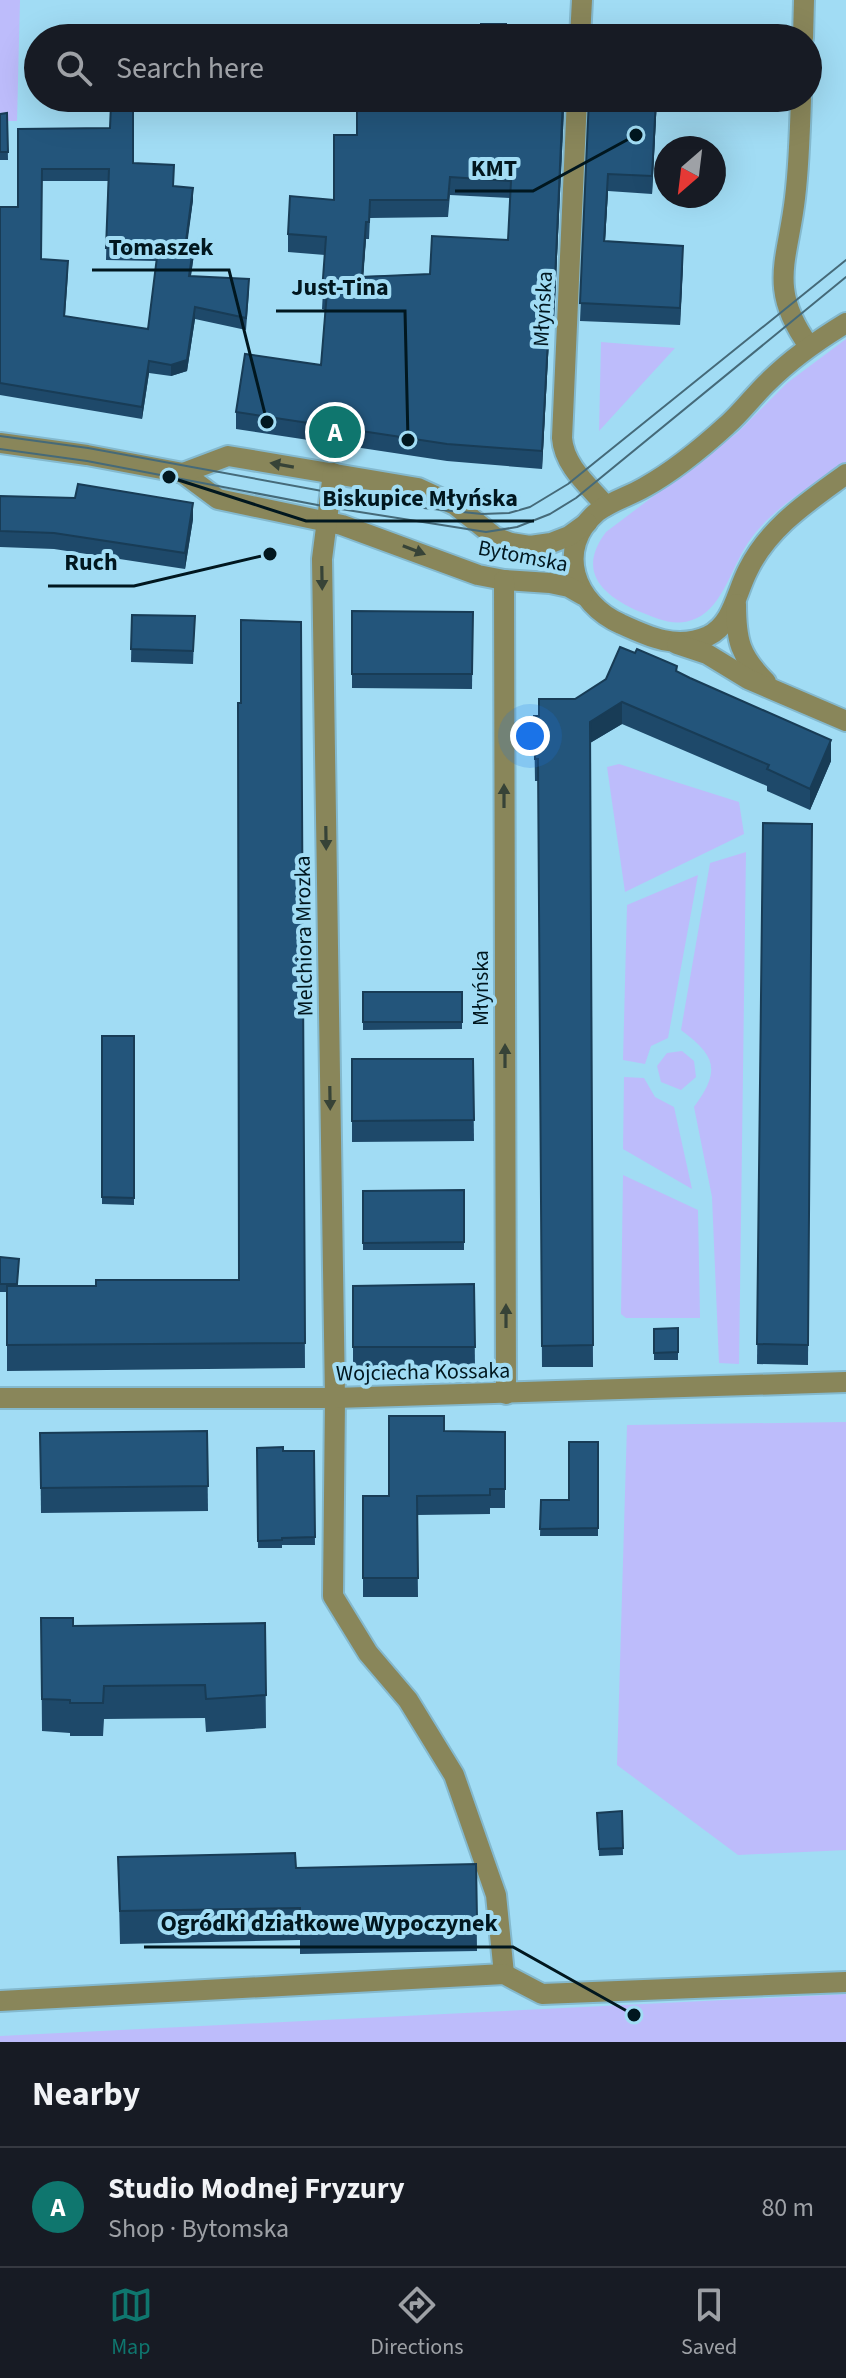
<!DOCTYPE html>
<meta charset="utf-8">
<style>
body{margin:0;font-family:"Source Sans 3",sans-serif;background:#242831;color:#f1f3f6}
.compass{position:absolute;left:654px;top:136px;width:72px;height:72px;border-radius:50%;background:#171b24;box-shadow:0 8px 32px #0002;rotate:208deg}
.you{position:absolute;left:530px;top:736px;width:28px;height:28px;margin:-20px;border:6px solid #fff;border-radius:50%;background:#1a73e8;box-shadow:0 0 0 12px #1a73e833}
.badge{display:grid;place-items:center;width:52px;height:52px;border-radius:50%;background:#0f766e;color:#fff;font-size:26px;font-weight:700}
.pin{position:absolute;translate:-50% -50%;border:4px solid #fff;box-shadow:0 2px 8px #0006}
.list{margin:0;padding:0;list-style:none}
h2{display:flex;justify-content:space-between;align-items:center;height:104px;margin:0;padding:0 32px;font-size:34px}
h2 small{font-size:26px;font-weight:400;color:#9ea1a6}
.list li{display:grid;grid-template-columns:52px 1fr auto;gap:24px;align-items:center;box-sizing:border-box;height:120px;padding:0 32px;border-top:2px solid #363941}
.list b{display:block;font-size:30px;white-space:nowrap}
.list p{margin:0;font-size:26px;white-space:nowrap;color:#9ea1a6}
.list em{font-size:26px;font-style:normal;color:#9ea1a6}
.icon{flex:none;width:44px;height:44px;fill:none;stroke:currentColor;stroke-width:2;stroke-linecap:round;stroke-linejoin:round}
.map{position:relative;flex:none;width:846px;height:2042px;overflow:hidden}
.search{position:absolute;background:#171b24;box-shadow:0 8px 32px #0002;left:24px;right:24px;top:24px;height:88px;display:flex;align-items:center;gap:20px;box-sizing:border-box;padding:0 28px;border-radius:44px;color:#9ea1a6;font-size:30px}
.sheet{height:224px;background:#171b24}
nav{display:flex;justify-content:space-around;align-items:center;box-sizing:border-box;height:112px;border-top:2px solid #363941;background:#171b24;font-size:22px;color:#9ea1a6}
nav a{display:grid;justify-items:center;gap:4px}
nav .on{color:#0f766e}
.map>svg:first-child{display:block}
.green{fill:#bdbcfb}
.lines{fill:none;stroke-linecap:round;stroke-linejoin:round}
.minor-casing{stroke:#84b9ce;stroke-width:24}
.minor{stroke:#89865a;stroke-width:20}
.tram{stroke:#456a79;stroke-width:2}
.wall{fill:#1e496a;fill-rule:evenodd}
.shaded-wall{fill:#183c56}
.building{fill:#23557b;stroke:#183c56;stroke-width:2;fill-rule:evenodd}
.oneway{fill:#374337}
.labels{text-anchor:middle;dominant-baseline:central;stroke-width:8;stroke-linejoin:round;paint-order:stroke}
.street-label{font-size:22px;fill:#01171f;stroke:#a1dcf4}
.leader{fill:none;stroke:#01171f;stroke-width:3}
.callout-dot{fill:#01171f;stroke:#a1dcf4;stroke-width:3}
.callout-label{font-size:24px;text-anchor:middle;font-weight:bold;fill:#01171f;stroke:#a1dcf4;stroke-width:8;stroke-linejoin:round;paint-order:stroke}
</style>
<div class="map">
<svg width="846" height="2042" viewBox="0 0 846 2042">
<rect width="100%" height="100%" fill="#a1dcf4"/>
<g class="green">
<path d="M0,0h20l-3,121h-17z"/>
<path d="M846,339v123c-34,24 -75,46 -98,81 -16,23 -25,63 -51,75 -21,10 -39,1 -59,-7 -35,-16 -62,-39 -32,-79l131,-99 50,-50z"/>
<path d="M601,342l74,6 -76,83z"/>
<path d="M619,764l120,38 5,32 -119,58 -18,-125z"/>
<path d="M746,852l-7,512 -20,-1 -7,-166 -18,-90c27,-37 22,-51 -13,-77l29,-167z"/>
<path d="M698,875l-30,163 -17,8 -6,18 -22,-4 4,-155z"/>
<path d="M682,1051l12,10 2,16 -15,13 -20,-8 -4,-16 10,-13z"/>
<path d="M624,1077l20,1 11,19 19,10 18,82 -69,-40z"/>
<path d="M623,1175l75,35 2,108h-74l-5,-4z"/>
<path d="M846,1422v428l-108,5 -121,-90 10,-340z"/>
<path d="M846,1994v48h-846v-6z"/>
</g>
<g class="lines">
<defs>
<g id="minor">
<path d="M580,38l2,-38"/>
<path d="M803,38l1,-38"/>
<path d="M577,98l-15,340c2,28 27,48 44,68"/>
<path d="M801,98c-1,33 -2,67 -6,100 -7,62 -28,90 14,148"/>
<path d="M846,323c-28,17 -54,35 -77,58 -15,14 -27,31 -42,44 -23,21 -55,47 -82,62 -15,9 -34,14 -48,25 -43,37 -22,92 24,112 28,13 56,26 87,12 25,-12 28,-43 40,-66 21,-43 60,-68 98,-96"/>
<path d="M0,443l87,12 96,18 35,26 124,26 136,50 26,5 46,3 19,4 14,8"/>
<path d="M183,473l45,-17 190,32 37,17 40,32 16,6 19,3 21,-3 18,-7 18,-13"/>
<path d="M333,473l-11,86 13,839 -2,198 35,57 40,47 46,75 42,120 8,79"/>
<path d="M504,580l2,814"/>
<path d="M736,604c0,37 4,52 30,78"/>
<path d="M677,644l30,10 41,25 98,42"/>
<path d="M0,1398h335l511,-16"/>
<path d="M0,2001l504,-27 38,20 304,-12"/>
</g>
</defs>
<use href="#minor" class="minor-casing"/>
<use href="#minor" class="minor"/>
<g class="tram">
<path d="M0,436l88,12 316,58 78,8 27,-1 21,-6 38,-23 278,-224"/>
<path d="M0,449l87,12 241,46 158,25 31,-5 33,-13 26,-16 270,-221"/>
</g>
</g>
<g class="wall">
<path d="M589,98h68l-5,96 -44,-3 -3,50 78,22 -3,62 -100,-4z"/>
<path d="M564,109l-10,211h-4l-8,149 -95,-8 -211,-32v-17l85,-47 4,-55 -3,-1 3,-54 -37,-3v-18l46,-34 23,-65zM450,195l60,3 -2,42 -78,34 -67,2 3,-37h3l1,-21 78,-1z"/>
<path d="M7,113l1,47h-8v-46z"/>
<path d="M18,129l115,34 41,23 19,14 -6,41 7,13 -3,22 58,15 -3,39 -51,-11 -8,52 -16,5 -22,-3 -7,46 -142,-24v-188h18zM42,181h66l-2,79 51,1 -9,68 -83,-13 3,-43 -27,-14z"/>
<path d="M0,496l193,23 -8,50 -131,-20 -54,-2z"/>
<path d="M352,611l121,1 -1,77 -120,-1z"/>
<path d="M132,615l63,1 -2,48 -62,-2z"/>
<path d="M301,622l4,746 -298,3v-79h-7v-35l19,2 -2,27h79l143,-6 2,-577z"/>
<path d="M677,672l154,89 -21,49 -43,-19v-5l-145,-62 -32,19 3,624h-51l-4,-586h-3l-1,-65h5l36,-17z"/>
<path d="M763,823l49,1 -4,541 -51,-1z"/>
<path d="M363,992h99v37l-99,1z"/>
<path d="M102,1036h32v169l-32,-1z"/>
<path d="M352,1059h121l1,82 -122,1z"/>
<path d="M464,1190v60h-101v-59z"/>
<path d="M474,1284l1,83 -122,1v-82z"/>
<path d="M678,1328v32h-24v-31z"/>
<path d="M207,1431l1,80 -167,2 -1,-80z"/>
<path d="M444,1431l61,1v76h-15v6l-73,1 1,82h-55v-101h26z"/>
<path d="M598,1442v94h-58l1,-36h28z"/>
<path d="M257,1448l26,3h31l1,94h-33v3h-24z"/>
<path d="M41,1618l32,8 192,-3 1,105 -60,4 -1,-14 -101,1 -1,17h-33v-3l-28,-2z"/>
<path d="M622,1811l1,44 -24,1 -2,-43z"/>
<path d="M118,1857l178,11 180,-4 1,87 -177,3v-14l-180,4z"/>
</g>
<g class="shaded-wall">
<path d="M564,98v11l-10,211v-18z"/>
<path d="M656,98h1l-5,96v-18z"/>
<path d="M608,174v17l-4,67v-17z"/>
<path d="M193,188v12l-7,53v-12z"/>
<path d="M366,222v17l-4,55v-17z"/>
<path d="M194,242v12l-5,34v-12z"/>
<path d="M683,246v17l-3,62v-17z"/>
<path d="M550,302v18l-8,149v-18z"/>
<path d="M195,307v12l-8,52 -16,5v-11z"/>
<path d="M149,361v12l-7,46v-12z"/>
<path d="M193,503v16l-8,50v-16z"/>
<path d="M622,702v22l-32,19v-21z"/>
<path d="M831,740v21l-21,49v-21z"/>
</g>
<g class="building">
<rect x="481" y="24" width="25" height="14"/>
<path d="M357,98h206l-9,204h-4l-8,149 -95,-7 -211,-32 9,-58 76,11 6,-73h-5l4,-55 -38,-3 2,-38 44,4v-65h23zM450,177l61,4 -3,59 -76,-4 -2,38 -68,3 4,-55h3l1,-22h78z"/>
<path d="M589,98h67l-4,78 -44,-2 -4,67 79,5 -3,62 -100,-5z"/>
<path d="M111,104h22v59l41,2 -1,21 20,2 -7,53 8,1 -5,34 60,3 -3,39 -51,-11 -8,53 -16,5 -22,-4 -7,46 -142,-24v-176h18v-78l92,-1zM42,169h67l-3,79 52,1 -10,80 -84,-13 4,-55 -27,-2z"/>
<path d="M7,113l1,39h-8v-38z"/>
<path d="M78,484l115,19 -8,50 -131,-20 -54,-2v-35l75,2z"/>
<path d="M352,611l121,1 -1,62h-120z"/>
<path d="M132,615l63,1 -2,35 -62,-2z"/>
<path d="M241,620l60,2 4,721 -298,2v-59h89v-6h143l-1,-577h3z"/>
<path d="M620,647l15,6 2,-4 40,17 -1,5 14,7 141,62 -21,49 -43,-20 2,-4 -147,-63 -32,20 3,623 -51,1 -4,-587h-3l-1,-43h5v-17h36l31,-20z"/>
<path d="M763,823l49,1 -4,521 -51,-1z"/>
<rect x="363" y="992" width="99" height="30"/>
<path d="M102,1036h32v162l-32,-1z"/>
<path d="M352,1059h121l1,61 -122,1z"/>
<path d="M464,1190v52l-101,1v-52z"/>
<path d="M0,1257l19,2 -2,25h-17z"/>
<path d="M474,1284l1,63h-122v-61z"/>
<path d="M678,1328v24l-24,1v-24z"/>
<path d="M389,1416h55v15l61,1v57h-15v6l-73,1 1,82h-55v-82h26z"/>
<path d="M207,1431l1,55 -167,2 -1,-55z"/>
<path d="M569,1442h29v86l-58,1 1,-29h28z"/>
<path d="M283,1447v4h31l1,86 -33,1v2l-24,1 -1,-93z"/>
<path d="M41,1618h32v8l192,-3 1,72 -60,4 -1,-14 -101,1 -1,17h-33v-3l-28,-1z"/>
<path d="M622,1811l1,37 -24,1 -2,-36z"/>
<path d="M295,1853l1,15 180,-4 1,55 -177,3v-14l-180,3 -2,-54z"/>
</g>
<defs><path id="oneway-solid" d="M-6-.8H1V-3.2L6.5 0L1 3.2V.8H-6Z" transform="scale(2)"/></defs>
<g class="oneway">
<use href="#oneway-solid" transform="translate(282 465) rotate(-170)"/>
<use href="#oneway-solid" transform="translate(414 550) rotate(21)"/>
<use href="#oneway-solid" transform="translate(322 578) rotate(89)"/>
<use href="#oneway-solid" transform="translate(504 796) rotate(-90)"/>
<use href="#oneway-solid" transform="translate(326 838) rotate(89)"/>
<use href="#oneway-solid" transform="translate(505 1056) rotate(-90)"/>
<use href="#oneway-solid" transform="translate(330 1098) rotate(89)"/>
<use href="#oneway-solid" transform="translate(506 1316) rotate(-90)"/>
</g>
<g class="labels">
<g class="street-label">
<text transform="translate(543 309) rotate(-87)">Młyńska</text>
<text transform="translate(523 556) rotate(11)">Bytomska</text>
<text transform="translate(304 936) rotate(-91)">Melchiora Mrozka</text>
<text transform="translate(481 988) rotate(-90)">Młyńska</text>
<text transform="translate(423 1372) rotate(-1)">Wojciecha Kossaka</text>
</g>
</g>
<path class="leader" d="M636 135L533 191H455M267 422L229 270H92M408 440L405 311H276M169 477L306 521H534M270 554L134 586H48M634 2015L513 1947H144"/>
<g class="callout-dot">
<circle cx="636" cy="135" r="8"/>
<circle cx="267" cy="422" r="8"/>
<circle cx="408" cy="440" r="8"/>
<circle cx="169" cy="477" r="8"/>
<circle cx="270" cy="554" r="8"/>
<circle cx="634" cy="2015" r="8"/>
</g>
<g class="callout-label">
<text x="494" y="176">KMT</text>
<text x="161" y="255">Tomaszek</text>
<text x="340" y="295">Just-Tina</text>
<text x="420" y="506">Biskupice Młyńska</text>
<text x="91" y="570">Ruch</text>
<text x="329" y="1931">Ogródki działkowe Wypoczynek</text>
</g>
</svg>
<svg class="compass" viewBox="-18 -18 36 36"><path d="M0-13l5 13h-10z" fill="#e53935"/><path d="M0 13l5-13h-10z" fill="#9ea1a6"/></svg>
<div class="you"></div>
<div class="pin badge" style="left:335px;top:432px">A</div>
<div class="search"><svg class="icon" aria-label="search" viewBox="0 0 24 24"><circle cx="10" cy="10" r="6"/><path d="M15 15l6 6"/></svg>Search here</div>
</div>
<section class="sheet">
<h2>Nearby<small></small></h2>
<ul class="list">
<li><span class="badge">A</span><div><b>Studio Modnej Fryzury</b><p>Shop · Bytomska</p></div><em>80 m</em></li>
</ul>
</section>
<nav>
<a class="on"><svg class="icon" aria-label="map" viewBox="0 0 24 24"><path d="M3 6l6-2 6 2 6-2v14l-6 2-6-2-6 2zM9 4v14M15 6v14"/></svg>Map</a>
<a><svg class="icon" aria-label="directions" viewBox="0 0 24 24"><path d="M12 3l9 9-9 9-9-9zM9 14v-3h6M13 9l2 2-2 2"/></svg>Directions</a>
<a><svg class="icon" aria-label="saved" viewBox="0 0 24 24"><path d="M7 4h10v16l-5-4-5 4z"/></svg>Saved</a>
</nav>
